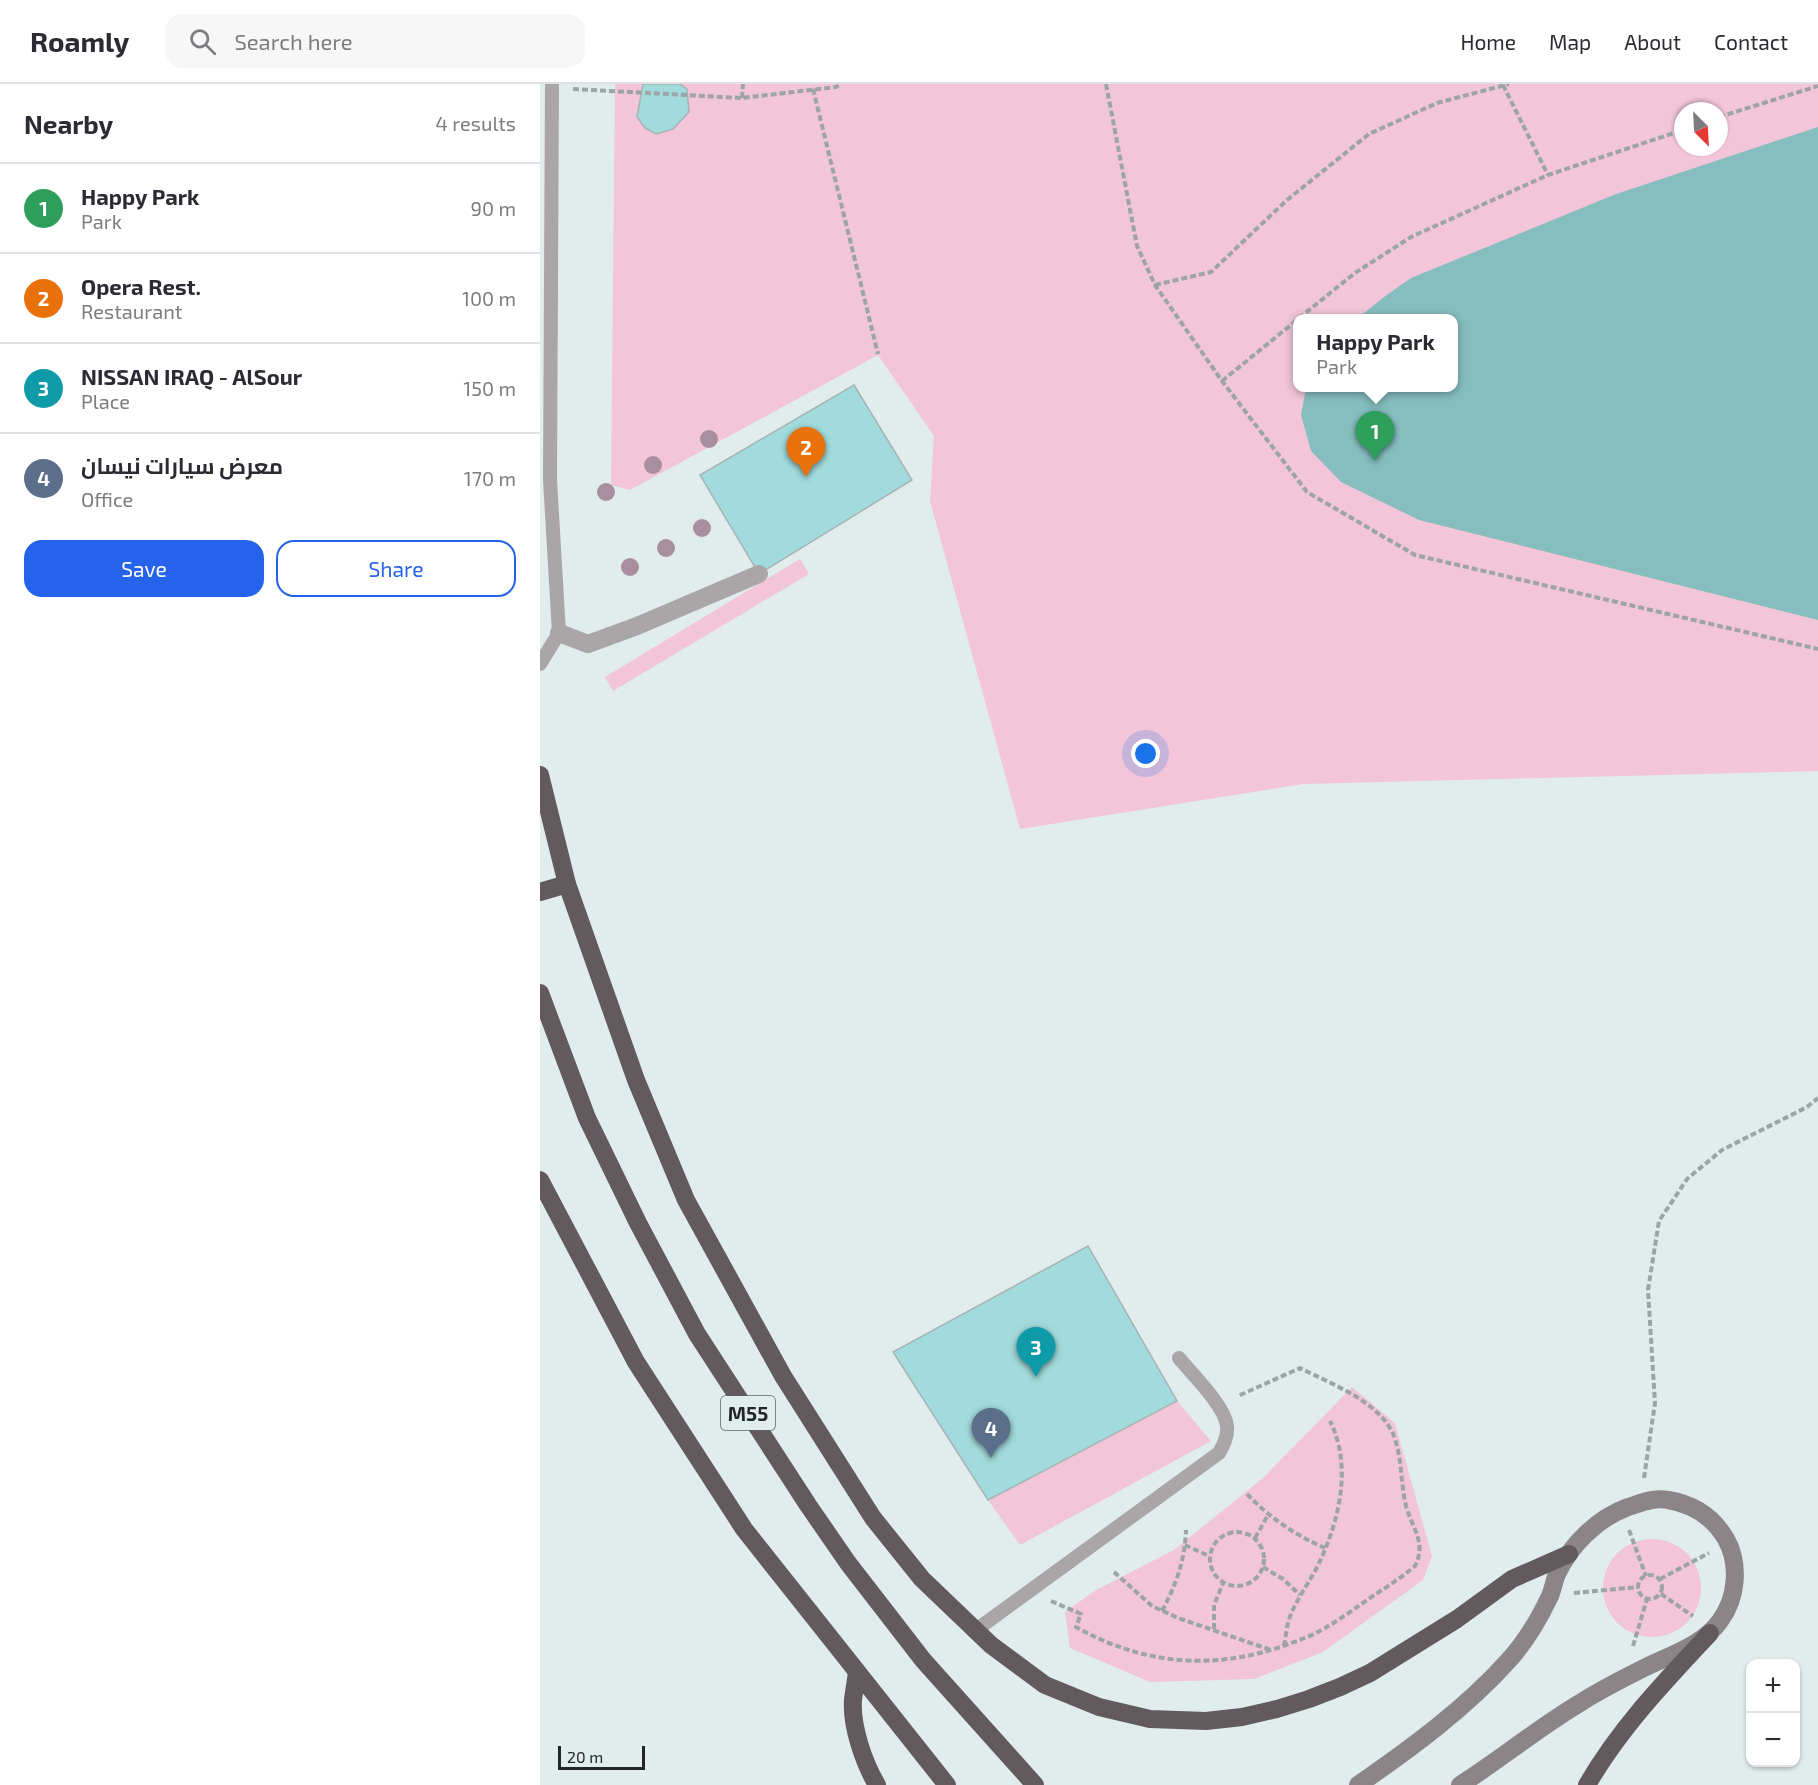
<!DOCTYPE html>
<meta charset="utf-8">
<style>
body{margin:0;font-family:"Exo 2",Cairo,sans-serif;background:#f7f7f7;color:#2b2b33}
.controls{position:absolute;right:18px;bottom:18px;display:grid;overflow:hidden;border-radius:12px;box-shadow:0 2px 4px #0004}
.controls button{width:54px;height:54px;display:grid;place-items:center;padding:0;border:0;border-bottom:2px solid #e1e1e2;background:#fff;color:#2b2b33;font:30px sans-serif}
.compass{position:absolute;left:1134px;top:18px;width:54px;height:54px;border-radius:50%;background:#fff;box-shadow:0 2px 4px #0004;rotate:156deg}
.scale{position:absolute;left:18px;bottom:15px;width:87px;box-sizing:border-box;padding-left:6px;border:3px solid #222627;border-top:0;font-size:16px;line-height:21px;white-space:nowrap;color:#222627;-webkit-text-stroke:4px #e1ecec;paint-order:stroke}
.you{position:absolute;left:606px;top:670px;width:21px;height:21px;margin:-15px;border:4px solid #fff;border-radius:50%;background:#1a73e8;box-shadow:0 0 0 9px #1a73e833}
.badge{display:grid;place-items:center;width:39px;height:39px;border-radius:50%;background:#2563eb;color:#fff;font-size:20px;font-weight:700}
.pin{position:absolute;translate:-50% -50px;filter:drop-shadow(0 2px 3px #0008)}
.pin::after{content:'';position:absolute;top:32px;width:21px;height:18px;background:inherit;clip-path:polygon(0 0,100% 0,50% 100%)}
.popup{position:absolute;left:753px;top:230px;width:165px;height:78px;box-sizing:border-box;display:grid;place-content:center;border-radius:12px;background:#fff;filter:drop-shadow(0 2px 4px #0005);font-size:20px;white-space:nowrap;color:#7c7c81}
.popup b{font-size:22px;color:#2b2b33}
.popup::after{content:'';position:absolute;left:50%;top:100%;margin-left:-12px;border:12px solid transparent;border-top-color:#fff}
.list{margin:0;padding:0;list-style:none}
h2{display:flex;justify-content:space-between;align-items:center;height:78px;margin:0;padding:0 24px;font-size:26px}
h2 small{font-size:20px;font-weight:400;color:#7c7c81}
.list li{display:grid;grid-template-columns:39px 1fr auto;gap:18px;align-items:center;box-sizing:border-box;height:90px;padding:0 24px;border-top:2px solid #e1e1e2}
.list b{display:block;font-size:22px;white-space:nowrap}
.list p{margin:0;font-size:20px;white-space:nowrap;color:#7c7c81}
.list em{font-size:20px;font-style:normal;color:#7c7c81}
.actions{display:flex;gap:12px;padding:18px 24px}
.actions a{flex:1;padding:14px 0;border:2px solid #2563eb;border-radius:18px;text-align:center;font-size:21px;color:#2563eb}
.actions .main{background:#2563eb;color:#fff}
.icon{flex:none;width:33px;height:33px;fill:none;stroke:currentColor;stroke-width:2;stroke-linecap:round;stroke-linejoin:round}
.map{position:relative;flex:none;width:1278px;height:1701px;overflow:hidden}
header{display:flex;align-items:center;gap:36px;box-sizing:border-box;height:84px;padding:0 30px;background:#fff;border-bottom:2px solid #e1e1e2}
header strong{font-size:28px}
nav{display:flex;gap:33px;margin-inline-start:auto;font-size:21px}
.search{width:420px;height:54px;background:#f7f7f7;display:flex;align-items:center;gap:15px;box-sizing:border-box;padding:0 21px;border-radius:18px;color:#7c7c81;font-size:22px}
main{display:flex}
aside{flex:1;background:#fff}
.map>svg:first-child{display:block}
.green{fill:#f2c5d9;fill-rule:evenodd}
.water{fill:#86bec0}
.building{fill:#a2dbdd;stroke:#a8b3b3;stroke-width:1.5}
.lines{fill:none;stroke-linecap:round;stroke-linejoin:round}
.path{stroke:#9ca4a5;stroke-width:4;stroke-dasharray:6 3;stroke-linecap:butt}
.lane{stroke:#aaa6a8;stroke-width:14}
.street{stroke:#aaa6a8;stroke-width:18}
.secondary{stroke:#8b8588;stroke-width:18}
.highway{stroke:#635a5e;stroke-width:18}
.tree{fill:#a98e9e}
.labels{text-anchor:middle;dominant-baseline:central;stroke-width:4.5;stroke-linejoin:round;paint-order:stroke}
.shield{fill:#e1ecec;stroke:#5b6162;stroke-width:1.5}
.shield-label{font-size:20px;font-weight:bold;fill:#222627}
</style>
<header>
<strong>Roamly</strong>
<div class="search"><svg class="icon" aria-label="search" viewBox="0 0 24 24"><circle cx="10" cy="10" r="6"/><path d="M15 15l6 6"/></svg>Search here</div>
<nav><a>Home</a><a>Map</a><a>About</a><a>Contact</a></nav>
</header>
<main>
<aside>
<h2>Nearby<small>4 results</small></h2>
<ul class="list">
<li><span class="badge" style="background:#2e9e5b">1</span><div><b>Happy Park</b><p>Park</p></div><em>90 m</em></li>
<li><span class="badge" style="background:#e8710a">2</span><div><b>Opera Rest.</b><p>Restaurant</p></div><em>100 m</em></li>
<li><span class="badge" style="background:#0f9aa8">3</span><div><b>NISSAN IRAQ - AlSour</b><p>Place</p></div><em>150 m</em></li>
<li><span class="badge" style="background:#5c6f8a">4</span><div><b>معرض سيارات نيسان</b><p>Office</p></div><em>170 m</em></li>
</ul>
<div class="actions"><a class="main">Save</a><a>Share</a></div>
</aside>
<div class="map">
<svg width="1278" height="1701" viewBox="0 0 1278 1701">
<rect width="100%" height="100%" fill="#e1ecec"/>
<g class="green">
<path d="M75,0h1203v687l-515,13 -283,45 -90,-328 4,-65 -56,-81 -248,135 -19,-5zM1143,27h36v36h-36zM757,234h156v70h-156z"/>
<path d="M260,475l9,15 -196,117 -8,-14z"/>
<path d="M812,1303l43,36 37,133 -9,24 -100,72 -69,27 -104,3 -80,-34 -5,-36 31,-22 78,-40 89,-72z"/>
<path d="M637,1317l34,40 -191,104 -32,-45z"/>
<circle cx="1112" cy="1504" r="49"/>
</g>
<path class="water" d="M1278,43v493l-399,-100 -78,-38 -30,-31 -10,-36 5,-27h147v-70h-95l26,-21 27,-19 205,-84z"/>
<g class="building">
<path d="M103,0h37l7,5 2,23 -16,17 -17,5 -11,-6 -8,-11z"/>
<path d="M314,301l58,95 -153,94 -59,-99z"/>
<path d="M548,1162l89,155 -189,99 -95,-148z"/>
</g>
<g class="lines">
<g class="path">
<path d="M566,0l31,162 18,39 67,96 85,111 108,63 403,94"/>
<path d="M963,1l45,90"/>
<path d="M33,5l169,9 94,-11 5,-3"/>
<path d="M273,5l65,265"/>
<path d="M202,14l1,-14"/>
<path d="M1179,33l99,-31"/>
<path d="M615,201l56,-13 76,-72 82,-66 68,-31 72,-19"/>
<path d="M759,234l56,-45 56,-36 137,-62 135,-45"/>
<path d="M682,297l75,-61"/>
<path d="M1104,1394l11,-75 -7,-113 11,-69 28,-42 35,-29 85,-43 11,-9"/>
<path d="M707,1410c23,24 48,41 78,54"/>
<path d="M1089,1446l17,46"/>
<circle cx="697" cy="1475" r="27"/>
<path d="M715,1454l13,-23"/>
<path d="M645,1461l24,11"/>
<path d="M723,1483l20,12 17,16"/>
<path d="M574,1488l38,34 26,12 93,32"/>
<circle cx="1110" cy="1503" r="12"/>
<path d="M1120,1495l49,-26"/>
<path d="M1034,1509l64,-6"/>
<path d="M1121,1510l32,22"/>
<path d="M511,1517l30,13 -5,13c66,37 135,44 207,19 14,-5 29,-10 42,-18 14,-8 28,-18 42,-28 16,-11 33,-21 48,-34 12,-23 -3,-38 -9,-60 -5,-21 -4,-43 -10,-64 -11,-39 -63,-57 -96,-74l-62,28"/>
<path d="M622,1527c14,-26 23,-51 24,-81"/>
<path d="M674,1545v-24l9,-22"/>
<path d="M744,1562c2,-11 3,-23 7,-32 8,-19 21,-35 29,-53 20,-43 32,-96 10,-140"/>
<path d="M1093,1562l14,-47"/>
</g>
<g class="lane">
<path d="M0,580l19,-31 -9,-153 2,-396"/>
<path d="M436,1546l243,-177c5,-9 9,-17 8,-27 -2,-20 -35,-52 -48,-68"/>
</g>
<path class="street" d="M19,549l29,11 49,-18 122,-52"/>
<path class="secondary" d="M818,1701c52,-36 108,-77 150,-124 16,-17 32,-44 42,-65 3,-7 4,-15 7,-22 14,-30 41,-56 71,-67 13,-4 27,-10 40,-7 25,4 45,17 58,39 14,25 11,59 -6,82 -17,24 -50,34 -76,47 -22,11 -44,22 -64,35 -42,25 -79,56 -120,82"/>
<g class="highway">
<path d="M0,691l27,109 69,196 50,120 97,176 90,142 49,61 69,66 54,40 54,22 51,12 56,2 36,-4 35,-8 32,-10 31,-12 30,-14 87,-54 55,-40 57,-25"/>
<path d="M0,808l27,-8"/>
<path d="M0,909l47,125 51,105 59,111 111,171 40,58 75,97 112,125"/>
<path d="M0,1096l96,182 108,167 203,256"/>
<path d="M317,1588c-1,9 -3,19 -4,28 -2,26 11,63 24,85"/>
<path d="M1047,1701c33,-57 78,-104 123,-152"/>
</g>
</g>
<g class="tree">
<circle cx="169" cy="355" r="9"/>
<circle cx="113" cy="381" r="9"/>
<circle cx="66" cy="408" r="9"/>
<circle cx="162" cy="444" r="9"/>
<circle cx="126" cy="464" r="9"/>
<circle cx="90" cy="483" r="9"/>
</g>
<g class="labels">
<rect class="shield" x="181" y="1312" width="54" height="34" rx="4.5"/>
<g class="shield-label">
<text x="208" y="1329">M55</text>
</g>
</g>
</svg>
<div class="controls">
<button>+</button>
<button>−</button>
</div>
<svg class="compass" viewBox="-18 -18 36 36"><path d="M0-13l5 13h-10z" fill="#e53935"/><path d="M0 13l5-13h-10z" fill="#7c7c81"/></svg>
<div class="scale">20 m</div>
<div class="you"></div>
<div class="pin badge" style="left:835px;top:377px;background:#2e9e5b">1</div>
<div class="popup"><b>Happy Park</b>Park</div>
<div class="pin badge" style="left:266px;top:393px;background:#e8710a">2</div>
<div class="pin badge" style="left:496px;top:1293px;background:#0f9aa8">3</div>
<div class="pin badge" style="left:451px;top:1374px;background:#5c6f8a">4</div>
</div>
</main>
